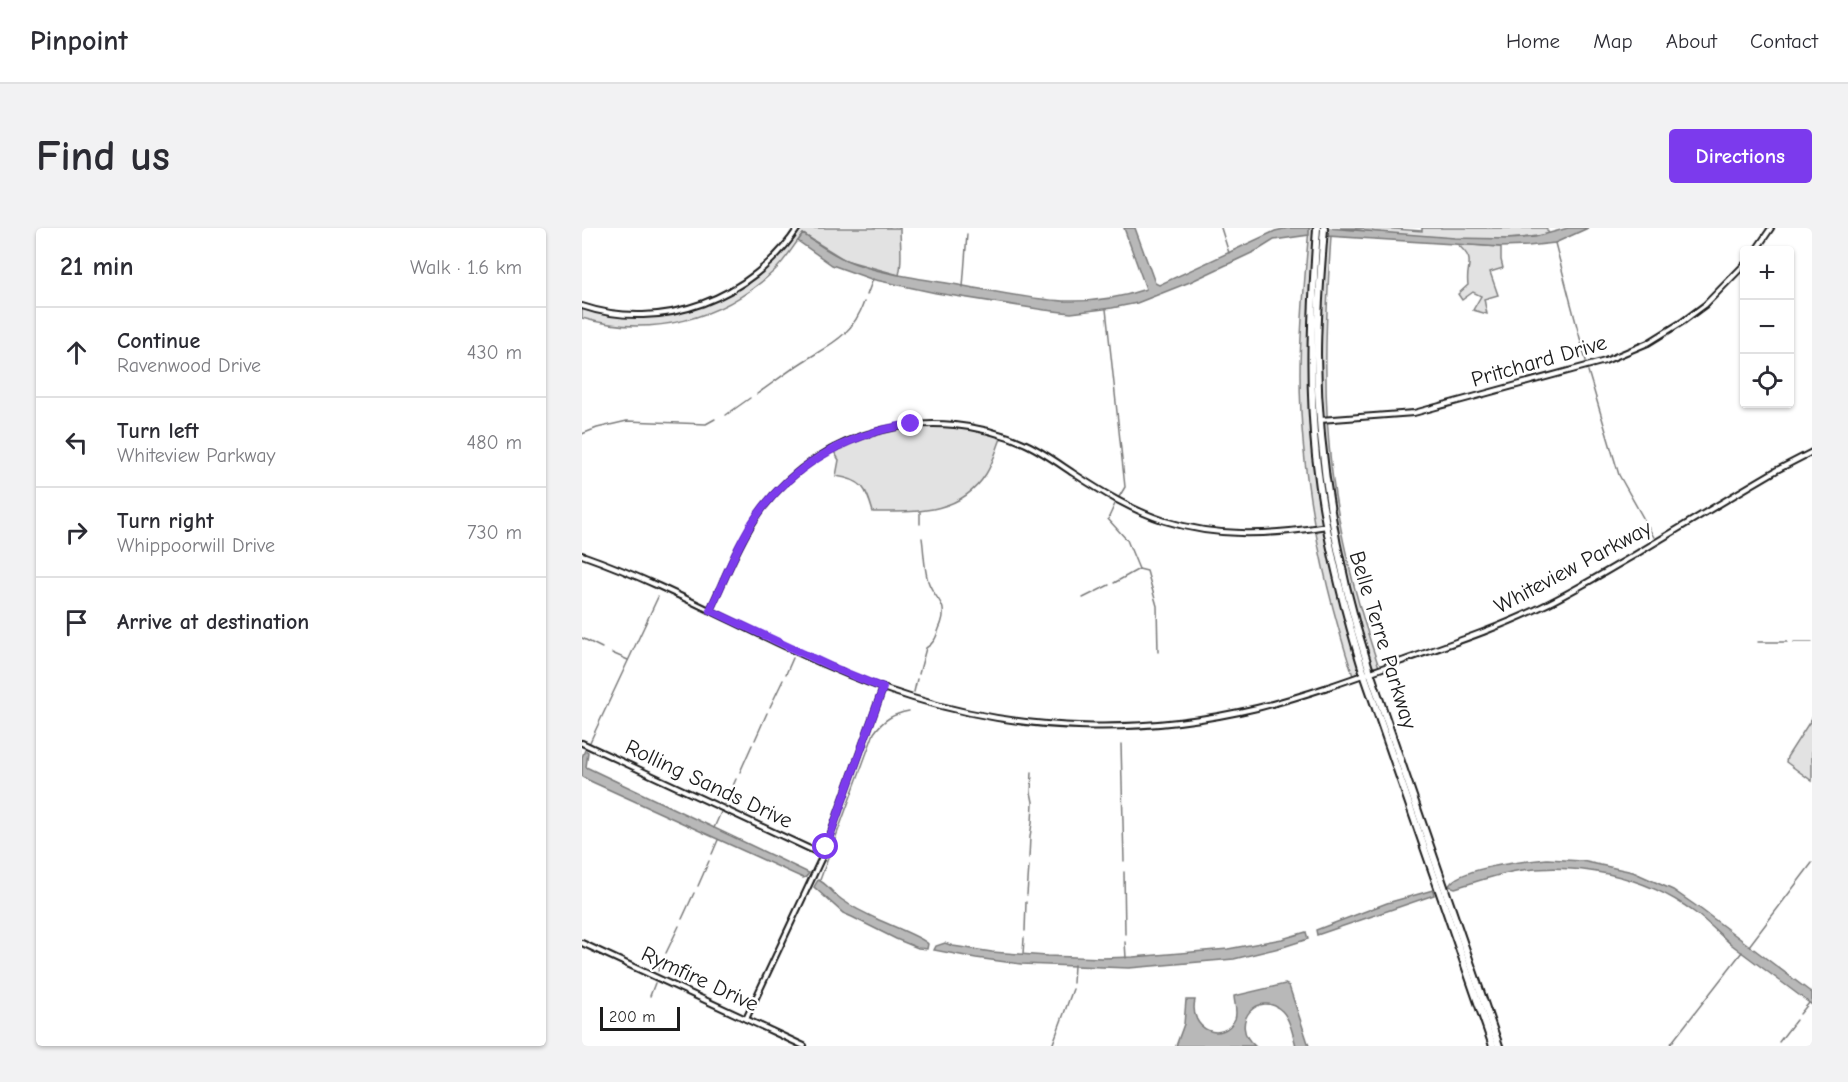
<!DOCTYPE html>
<meta charset="utf-8">
<style>
body{margin:0;font-family:"Comic Neue",sans-serif;background:#f2f2f3;color:#2b2b33}
.controls{position:absolute;right:18px;top:18px;display:grid;overflow:hidden;border-radius:6px;box-shadow:0 2px 4px #0004}
.controls button{width:54px;height:54px;display:grid;place-items:center;padding:0;border:0;border-bottom:2px solid #e1e1e2;background:#fff;color:#2b2b33;font:30px sans-serif}
.scale{position:absolute;left:18px;bottom:15px;width:80px;box-sizing:border-box;padding-left:6px;border:3px solid #1c1c1c;border-top:0;font-size:16px;line-height:21px;white-space:nowrap;color:#1c1c1c;-webkit-text-stroke:4px #fff;paint-order:stroke}
.stop{position:absolute;width:18px;height:18px;margin:-14px;border:4px solid #7c3aed;border-radius:50%;background:#fff}
.stop.end{background:#7c3aed;border-color:#fff;box-shadow:0 2px 6px #0008}
.list{margin:0;padding:0;list-style:none}
h2{display:flex;justify-content:space-between;align-items:center;height:78px;margin:0;padding:0 24px;font-size:26px}
h2 small{font-size:20px;font-weight:400;color:#7c7c81}
.list li{display:grid;grid-template-columns:39px 1fr auto;gap:18px;align-items:center;box-sizing:border-box;height:90px;padding:0 24px;border-top:2px solid #e1e1e2}
.list b{display:block;font-size:22px;white-space:nowrap}
.list p{margin:0;font-size:20px;white-space:nowrap;color:#7c7c81}
.list em{font-size:20px;font-style:normal;color:#7c7c81}
.icon{flex:none;width:33px;height:33px;fill:none;stroke:currentColor;stroke-width:2;stroke-linecap:round;stroke-linejoin:round}
.map{position:relative;flex:none;width:1230px;height:818px;overflow:hidden;border-radius:6px}
header{display:flex;align-items:center;gap:36px;box-sizing:border-box;height:84px;padding:0 30px;background:#fff;border-bottom:2px solid #e1e1e2}
header strong{font-size:28px}
nav{display:flex;gap:33px;margin-inline-start:auto;font-size:21px}
.intro{display:flex;align-items:center;justify-content:space-between;box-sizing:border-box;height:144px;padding:0 36px}
h1{margin:0;font-size:42px}
.button{padding:15px 27px;border-radius:6px;background:#7c3aed;color:#fff;font-size:21px;font-weight:700}
main{display:flex;gap:36px;padding:0 36px}
aside{flex:1;background:#fff;border-radius:6px;box-shadow:0 2px 4px #0004}
.map>svg:first-child{display:block}
.green{fill:#e2e2e2;stroke:#7f7f7f;stroke-width:1.5}
.water{fill:#b8b8b8;stroke:#7a7a7a;stroke-width:1.5}
.lines{fill:none;stroke-linecap:round;stroke-linejoin:round}
.stream{stroke:#7a7a7a;stroke-width:1.5}
.minor-casing{stroke:#1c1c1c;stroke-width:8}
.major-casing{stroke:#1c1c1c;stroke-width:10}
.minor{stroke:#fff;stroke-width:4}
.major{stroke:#fff;stroke-width:6}
.route{stroke:#7c3aed;stroke-width:8}
.labels{text-anchor:middle;dominant-baseline:central;stroke-width:5;stroke-linejoin:round;paint-order:stroke}
.street-label{font-size:22px;fill:#1c1c1c;stroke:#fff}
</style>
<header>
<strong>Pinpoint</strong>
<nav><a>Home</a><a>Map</a><a>About</a><a>Contact</a></nav>
</header>
<div class="intro"><h1>Find us</h1><a class="button">Directions</a></div>
<main>
<aside>
<h2>21 min<small>Walk · 1.6 km</small></h2>
<ul class="list">
<li><svg class="icon" aria-label="ahead" viewBox="0 0 24 24"><path d="M12 20V5M6 11l6-6 6 6"/></svg><div><b>Continue</b><p>Ravenwood Drive</p></div><em>430 m</em></li>
<li><svg class="icon" aria-label="left" viewBox="0 0 24 24"><path d="M17 20v-9H6M10 6l-5 5 5 5"/></svg><div><b>Turn left</b><p>Whiteview Parkway</p></div><em>480 m</em></li>
<li><svg class="icon" aria-label="right" viewBox="0 0 24 24"><path d="M7 20v-9h11M14 6l5 5-5 5"/></svg><div><b>Turn right</b><p>Whippoorwill Drive</p></div><em>730 m</em></li>
<li><svg class="icon" aria-label="arrive" viewBox="0 0 24 24"><path d="M6 21V4h12l-3 4 3 4H6"/></svg><div><b>Arrive at destination</b></div></li>
</ul>
</aside>
<div class="map">
<svg width="1230" height="818" viewBox="0 0 1230 818">
<rect width="100%" height="100%" fill="#fff"/>
<filter id="ink" filterUnits="userSpaceOnUse"><feTurbulence type="fractalNoise" baseFrequency=".0167" numOctaves="2"/><feDisplacementMap in="SourceGraphic" scale="12" xChannelSelector="R" yChannelSelector="G"/><feConvolveMatrix kernelMatrix="1 2 1 2 8 2 1 2 1" color-interpolation-filters="sRGB"/></filter>
<g filter="url(#ink)">
<g class="green">
<path d="M218,0h100c0,16 3,32 -1,47l-54,-15 -42,-26c-10,12 -17,26 -29,37 -52,49 -123,67 -192,47v-10c89,23 165,-6 218,-80z"/>
<path d="M727,0h7l-3,209 33,188 13,43 -1,5 -5,3c-31,-96 -53,-200 -53,-302 0,-49 5,-97 9,-146z"/>
<path d="M743,0h3l-1,8h4c-5,78 -9,159 1,237 8,66 25,131 47,194l-3,1 -6,-3 -34,-126 -16,-134 -1,-83z"/>
<path d="M758,0h41l41,3v-3h124l3,6c-67,13 -143,1 -209,-6z"/>
<path d="M875,16l44,3v13l2,8 -13,4 8,23 -14,4 3,15 -14,-4 8,-14 -8,-4 -11,8 -4,-6 10,-9c-3,-21 10,-23 -11,-41z"/>
<path d="M331,198h47l42,10c-5,12 -9,27 -16,38 -26,41 -71,38 -113,38 -7,-24 -10,-32 -37,-36l3,-16 -6,-10 40,-17z"/>
<path d="M1230,490v63l-26,-19 1,-5z"/>
</g>
<g class="water">
<path d="M542,0h11l20,55 4,2 116,-54 13,-3h21v7l-35,5 -16,10 -68,32 -53,21 -25,5 -41,5 -26,-3 -109,-17 -65,-14 -39,-14 -34,-24 5,-7c14,9 28,20 43,26 33,14 71,18 107,24 68,12 124,29 193,5z"/>
<path d="M746,0l127,10 53,1 27,-2 33,-9h20l-33,15 -27,3 -27,1 -174,-11z"/>
<path d="M3,522l3,2 -2,15 223,106 -3,4 -3,1 -215,-98 -6,-4v-19z"/>
<path d="M965,631l35,2 51,11 40,18 29,20 110,83v12c-26,-20 -54,-40 -80,-60 -13,-11 -24,-23 -38,-33 -50,-37 -117,-50 -178,-41 -21,4 -41,11 -61,17l-6,-2c8,-18 77,-25 98,-27z"/>
<path d="M236,652c8,3 11,9 18,15 12,11 27,17 41,24 10,5 47,19 51,25l-1,5 -9,-1 -22,-9 -44,-22 -9,-4 -29,-26z"/>
<path d="M851,662l1,5 -117,40 -1,-5 71,-27z"/>
<path d="M724,704l2,7 -25,8 -49,12 -105,9 -108,-4 -45,-6 -42,-8 2,-4 9,-3 8,3 39,6 55,4 55,2 31,-1 95,-8 54,-10z"/>
<path d="M703,756l4,2 20,60h-13c-3,-11 -6,-27 -14,-35 -22,-22 -55,12 -27,35h-79l8,-22 2,-24h9c-7,30 28,44 40,19 3,-8 -1,-16 -1,-23z"/>
</g>
<g class="lines">
<g class="stream">
<path d="M639,0l8,25"/>
<path d="M973,15l31,118"/>
<path d="M381,59l4,-53"/>
<path d="M285,67l6,-16"/>
<path d="M524,81l19,178 -6,10"/>
<path d="M1006,143l31,104 36,64"/>
<path d="M175,166c16,-11 31,-23 47,-33 27,-17 49,-26 60,-59"/>
<path d="M144,187l24,-17"/>
<path d="M0,206l15,-6 30,-7 79,3 9,-5"/>
<path d="M533,276l-7,15 19,21 12,29 8,2 10,35 1,46"/>
<path d="M338,284v12"/>
<path d="M532,355l25,-14"/>
<path d="M501,370l26,-13"/>
<path d="M0,410l20,10"/>
<path d="M1176,414h29"/>
<path d="M1212,414h18"/>
<path d="M30,425l16,7"/>
<path d="M204,446l7,-16"/>
<path d="M337,446l7,-26c8,-5 10,-10 13,-19 12,-27 -4,-27 -11,-48 -4,-13 -4,-30 -6,-43"/>
<path d="M332,464l3,-13"/>
<path d="M188,479l13,-27"/>
<path d="M173,512l12,-27"/>
<path d="M8,514l68,-145"/>
<path d="M539,516l3,117"/>
<path d="M158,544l12,-27"/>
<path d="M143,576l11,-25"/>
<path d="M132,600l7,-16"/>
<path d="M130,626l6,-14"/>
<path d="M447,630l1,-21 2,-14 1,-21 -2,-10 1,-20"/>
<path d="M542,644l1,62"/>
<path d="M238,652l54,-147c9,-13 19,-19 35,-22"/>
<path d="M116,658l11,-25"/>
<path d="M445,667l2,-29"/>
<path d="M100,691l12,-26"/>
<path d="M443,703l1,-29"/>
<path d="M543,714l1,16"/>
<path d="M1167,718l63,-83"/>
<path d="M84,725l13,-27"/>
<path d="M441,726l1,-16"/>
<path d="M76,743l5,-12"/>
<path d="M491,755l1,-18"/>
<path d="M68,768l5,-13"/>
<path d="M1218,786l9,-11"/>
<path d="M1197,814l17,-22"/>
<path d="M470,818l21,-57"/>
<path d="M1087,818l73,-94"/>
</g>
<defs>
<g id="minor">
<path d="M1174,22l15,-22"/>
<path d="M0,78c80,27 170,-8 216,-78"/>
<path d="M738,192l94,-7 191,-52 43,-18 34,-21 23,-17 39,-40"/>
<path d="M0,327c114,40 216,108 331,143 112,35 231,37 344,10 48,-12 95,-29 142,-46 48,-17 98,-33 144,-56 31,-15 60,-33 90,-50 48,-29 96,-58 144,-86l35,-18"/>
<path d="M128,382c16,-34 30,-71 52,-101 61,-82 172,-107 264,-65 17,8 32,19 47,29 29,19 58,37 92,48 54,17 107,14 162,5"/>
<path d="M0,515l241,112"/>
<path d="M0,715l222,103"/>
<path d="M164,791l77,-164 60,-167"/>
</g>
<g id="major">
<path d="M735,0c-5,76 -9,152 -1,228 8,75 26,147 48,218l129,372"/>
<path d="M742,0c-3,42 -7,85 -7,127 1,109 20,214 53,317l129,374"/>
</g>
</defs>
<use href="#minor" class="minor-casing"/>
<use href="#major" class="major-casing"/>
<use href="#minor" class="minor"/>
<use href="#major" class="major"/>
</g>
</g>
<g class="lines" filter="url(#ink)">
<path class="route" d="M244,619l57,-159 -51,-21 -122,-57c14,-29 25,-60 42,-87 36,-56 94,-89 159,-99"/>
</g>
<g class="labels">
<g class="street-label">
<text transform="translate(957 133) rotate(-16)">Pritchard Drive</text>
<text transform="translate(991 339) rotate(-28)">Whiteview Parkway</text>
<text transform="translate(801 412) rotate(73)">Belle Terre Parkway</text>
<text transform="translate(127 556) rotate(25)">Rolling Sands Drive</text>
<text transform="translate(118 751) rotate(25)">Rymfire Drive</text>
</g>
</g>
</svg>
<div class="controls">
<button>+</button>
<button>−</button>
<button><svg class="icon" aria-label="locate" viewBox="0 0 24 24"><circle cx="12" cy="12" r="6"/><path d="M12 2v4M12 18v4M2 12h4M18 12h4"/></svg></button>
</div>
<div class="scale">200 m</div>
<div class="stop" style="left:244px;top:619px"></div>
<div class="stop end" style="left:329px;top:196px"></div>
</div>
</main>
